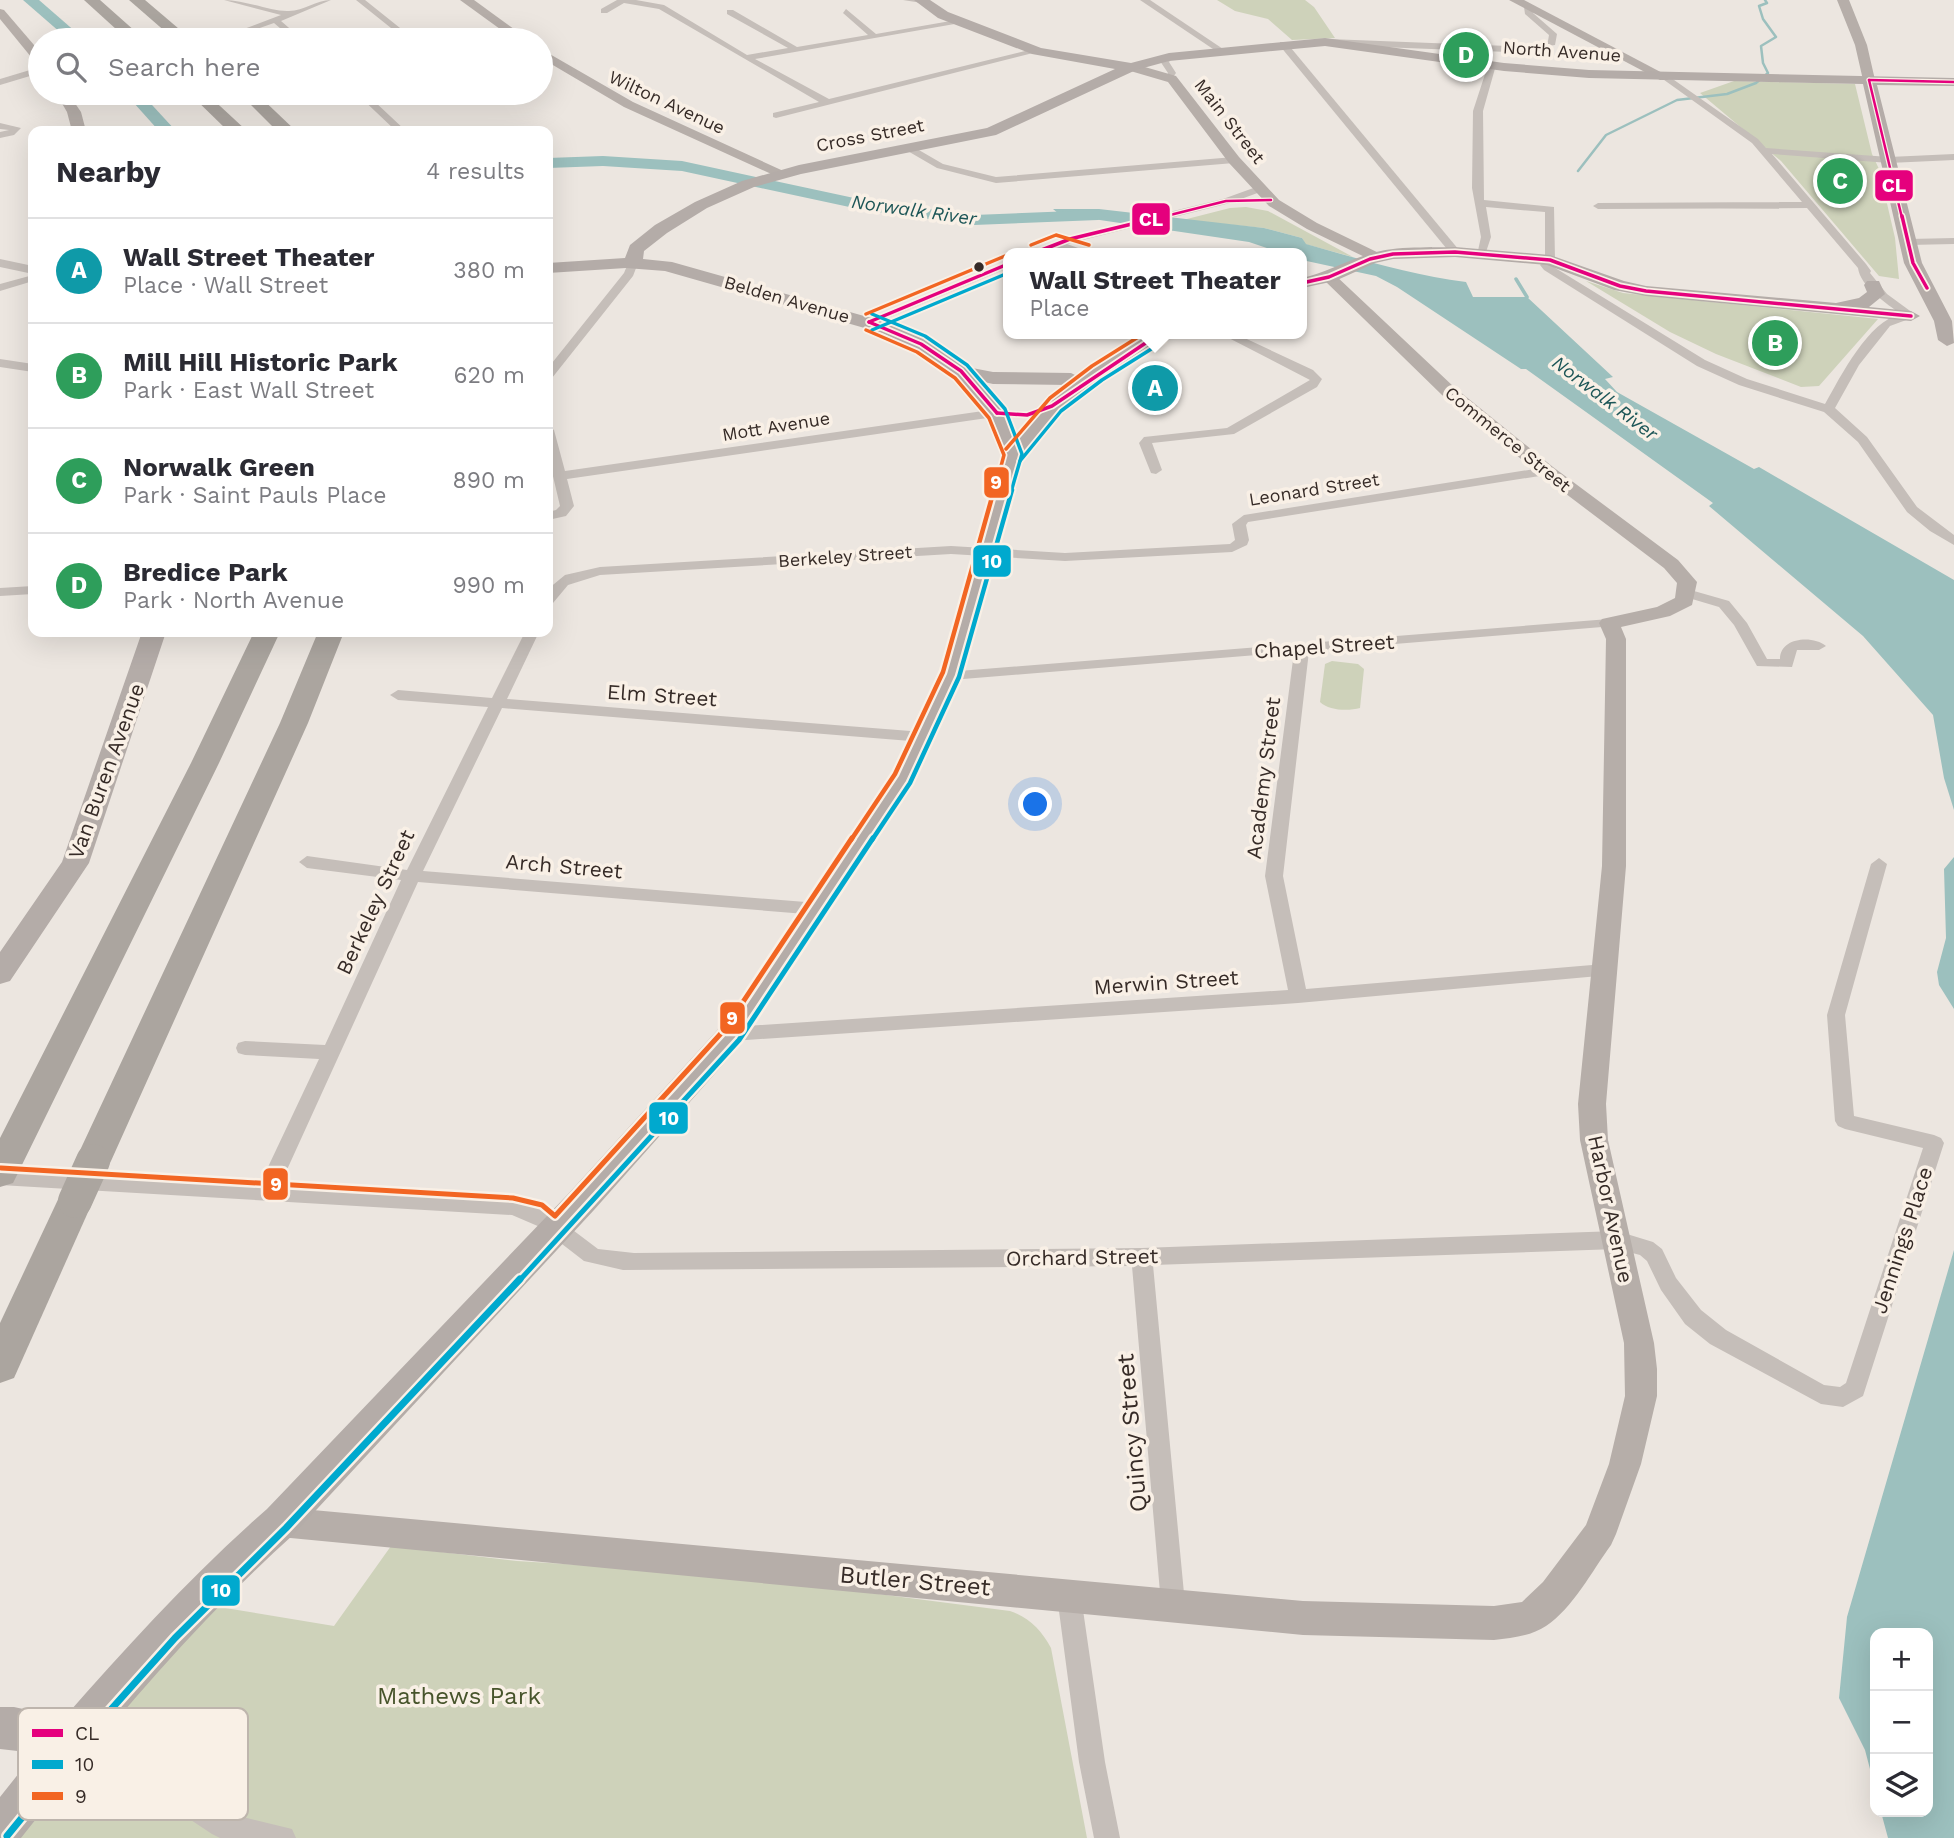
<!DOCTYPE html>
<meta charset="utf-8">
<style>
body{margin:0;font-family:"Work Sans",sans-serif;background:#f2f2f3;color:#2b2b33}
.controls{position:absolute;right:21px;bottom:21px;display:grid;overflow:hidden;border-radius:14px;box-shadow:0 7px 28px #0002}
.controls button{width:63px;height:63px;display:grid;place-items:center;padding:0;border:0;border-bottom:2px solid #e1e1e2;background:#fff;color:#2b2b33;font:35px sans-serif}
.you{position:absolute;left:1036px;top:805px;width:24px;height:24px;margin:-18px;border:5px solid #fff;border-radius:50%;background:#1a73e8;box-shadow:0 0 0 10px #1a73e833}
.badge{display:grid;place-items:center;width:46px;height:46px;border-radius:50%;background:#d93025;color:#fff;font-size:23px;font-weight:700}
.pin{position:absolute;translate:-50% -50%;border:4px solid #fff;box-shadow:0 2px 7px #0006}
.popup{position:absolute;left:1003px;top:248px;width:304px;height:91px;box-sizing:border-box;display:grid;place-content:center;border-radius:14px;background:#fff;filter:drop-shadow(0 2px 5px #0005);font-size:23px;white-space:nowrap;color:#7c7c81}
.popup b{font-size:26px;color:#2b2b33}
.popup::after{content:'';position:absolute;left:50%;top:100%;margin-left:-14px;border:14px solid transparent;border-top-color:#fff}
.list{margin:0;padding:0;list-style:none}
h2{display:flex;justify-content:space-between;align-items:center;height:91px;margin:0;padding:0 28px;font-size:30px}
h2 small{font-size:23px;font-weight:400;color:#7c7c81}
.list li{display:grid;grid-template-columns:46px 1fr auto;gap:21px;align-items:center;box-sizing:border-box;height:105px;padding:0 28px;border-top:2px solid #e1e1e2}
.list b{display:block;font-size:26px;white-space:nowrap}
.list p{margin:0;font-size:23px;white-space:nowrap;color:#7c7c81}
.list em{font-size:23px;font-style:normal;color:#7c7c81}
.icon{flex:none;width:38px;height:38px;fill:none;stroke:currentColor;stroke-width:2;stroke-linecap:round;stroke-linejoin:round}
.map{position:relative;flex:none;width:1954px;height:1838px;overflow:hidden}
.search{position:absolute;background:#fff;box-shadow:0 7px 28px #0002;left:28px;top:28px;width:525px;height:77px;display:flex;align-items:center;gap:18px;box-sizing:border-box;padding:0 24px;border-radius:38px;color:#7c7c81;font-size:26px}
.panel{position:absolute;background:#fff;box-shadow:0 7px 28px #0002;left:28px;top:126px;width:525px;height:511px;border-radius:14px}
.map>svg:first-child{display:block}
.green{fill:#ced2ba}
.water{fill:#9cc0be}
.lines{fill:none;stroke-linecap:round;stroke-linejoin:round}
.stream-far1{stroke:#9cc0be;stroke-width:2.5}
.stream{stroke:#9cc0be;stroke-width:3.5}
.river{fill:#9cc0be;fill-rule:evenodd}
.minor{fill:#c5beb9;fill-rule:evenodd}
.tertiary{fill:#c5beb9;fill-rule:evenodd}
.secondary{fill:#b6aea9;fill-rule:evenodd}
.primary{fill:#b4aca8;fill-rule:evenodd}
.motorway{fill:#aba59f;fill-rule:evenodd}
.motorway-bridge{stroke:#aba59f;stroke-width:34}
.bus-1-far1-casing{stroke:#f9f0e6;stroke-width:5}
.bus-1-casing{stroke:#f9f0e6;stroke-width:7}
.bus-2-far3-casing{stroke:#f9f0e6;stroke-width:7}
.bus-2-far2-casing{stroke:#f9f0e6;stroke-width:9}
.bus-2-far1-casing{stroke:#f9f0e6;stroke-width:10}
.bus-2-casing{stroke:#f9f0e6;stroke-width:12}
.bus-3-far2-casing{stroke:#f9f0e6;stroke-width:7}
.bus-3-far1-casing{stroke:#f9f0e6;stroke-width:9}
.bus-3-casing{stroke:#f9f0e6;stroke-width:10}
.bus-1-far1{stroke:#e5007d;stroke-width:2.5}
.bus-1{stroke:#e5007d;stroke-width:3.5}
.bus-2-far3{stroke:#00a9ce;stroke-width:3.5}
.bus-2-far2{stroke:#00a9ce;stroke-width:4.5}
.bus-2-far1{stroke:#00a9ce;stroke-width:5}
.bus-2{stroke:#00a9ce;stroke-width:7}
.bus-3-far2{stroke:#f26522;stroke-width:3.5}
.bus-3-far1{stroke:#f26522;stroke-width:4.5}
.bus-3{stroke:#f26522;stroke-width:5}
.bus-dot{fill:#362b27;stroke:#f9f0e6;stroke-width:2.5}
.labels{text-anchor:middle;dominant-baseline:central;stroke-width:7;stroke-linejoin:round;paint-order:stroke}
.far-street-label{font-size:18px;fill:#362b27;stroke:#f9f0e6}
.far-water-label{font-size:19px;font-style:italic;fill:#1d5657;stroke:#f9f0e6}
.street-label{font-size:21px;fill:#362b27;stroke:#f9f0e6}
.near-street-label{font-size:24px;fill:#362b27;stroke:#f9f0e6}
.near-park-label{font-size:24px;fill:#47542b;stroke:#f9f0e6}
.key{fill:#f9f0e6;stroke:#beb5ad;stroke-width:2}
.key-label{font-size:19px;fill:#362b27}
.line-badge{stroke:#f9f0e6;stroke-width:2.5}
.badge-label{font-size:19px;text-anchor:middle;font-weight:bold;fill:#fff}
</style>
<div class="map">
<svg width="1954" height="1838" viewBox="0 0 1954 1838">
<rect width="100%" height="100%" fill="#ece6e0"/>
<g class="green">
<path d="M1217,0h88l9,7 21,31 -43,2 -24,-21 -33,-8z"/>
<path d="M1734,81l121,3 17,70 7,15 16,69 4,41 -20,-3 -98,-115 -81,-68z"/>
<path d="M1246,207l22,4 85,46 -48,-13 -3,-6 -38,-10 -81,-8 47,-12z"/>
<path d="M1586,281l37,12 255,26 -59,67 -18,1 -85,-33 -46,-22z"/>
<path d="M1332,661l26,3 6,5 -4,39c-11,3 -31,3 -40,-6l5,-38z"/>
<path d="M391,1546l126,15 207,13 286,37c20,7 31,19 41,37l36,190h-1079l205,-232 121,20z"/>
</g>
<g class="water">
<path d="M1053,209h46l165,19 38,10 4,6c53,15 105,31 160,38l7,15h54l86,80 -8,2 12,13 137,77 5,-2 195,113v230l-10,-32 -11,-63 -70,-79 -154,-130 4,-3 -187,-134h-5l-124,-82 -21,-11 -74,-16v-7h-20l-33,-11 -156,-23h-28z"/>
<path d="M1954,857v152l-15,-24 -2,-13 9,-34 -2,-69z"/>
<path d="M1954,1250v588h-66l-7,-26h47v-179h-53v155l-10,-38 -26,-52 8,-81z"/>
</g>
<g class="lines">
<path class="stream-far1" d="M1578,171l28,-36 71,-35 50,-6 29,-11 12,-10 -5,-10 -2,-17 15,-9 -13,-18 -4,-13 8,-3 -2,-3"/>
<path class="stream" d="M1516,279l11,18"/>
<g class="river">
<path d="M23,0h16l46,40h-16z"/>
<path d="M125,93h16l35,38h-17z"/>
<path d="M603,156l79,5 186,40 106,14 124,-5 9,5 -9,5 -124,5 -106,-14 -186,-40 -79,-5 -55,2v-10z"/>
</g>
<g class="minor">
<path d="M224,0c22,0 47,12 65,11 15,0 27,-11 42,-11l-50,21 22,19h-9l-20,-17 -46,16v-4l53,-20z"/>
<path d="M356,0h9l50,40h-9z"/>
<path d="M617,0h19l28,5 83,50 41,-7 -61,-34v-4h6l64,37 71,-12 -25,-22 3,-4 30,25 86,-15 4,3 -211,37 74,40 208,-51 4,3 -265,67 -3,-1v-4l46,-11 -160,-93 -35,-6 -17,10h-6v-4z"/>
<path d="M903,0h22l1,1 -4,2z"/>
<path d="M1140,0h10l76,51 -7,2z"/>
<path d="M1528,5l4,2 1,6 24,21 -2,11 -47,7 -179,-7 -4,-3 4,-3 179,7 40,-5 1,-6 -24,-21 -1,-7z"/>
<path d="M1280,42h6l173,208v4h-8l-171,-208z"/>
<path d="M1169,54l4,3 -4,5 7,11 -6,8 -4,-3 2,-5 -8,-12z"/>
<path d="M553,59l3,1v4l-15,3v-6z"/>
<path d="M1492,62l4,3 -13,46 1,89 70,7 1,53 -3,6 153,94 42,19 78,25c16,-28 43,-83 76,-90 -14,-10 -41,-28 -43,-46l-51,-60 -209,1 -5,-3 5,-3 204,-1 -50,-59 -92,-66 7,-2 91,64 8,9 123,9 65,-3v6l-65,3 -117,-9 94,110 5,7 -1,2 17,21 30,22 -27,10 -31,39 -24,43 32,29 50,70 37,28v10l-24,-14 -23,-19 -49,-70 -34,-30 -85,-27 -42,-19 -153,-96 -4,-5 5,-6v-47l-59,-5 5,30 -6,18h-8l4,-18 -9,-49 1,-77 15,-46z"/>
<path d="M40,67v6l-40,12v-6z"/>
<path d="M356,93h9l5,4 36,-4 -32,8 32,30h-10z"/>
<path d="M0,123l21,5 -7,7 -14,3v-6l9,-2 -9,-1z"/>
<path d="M906,146h6l31,18 53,13 238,-20 5,3 -5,3 -238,20 -59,-15 -31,-18z"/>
<path d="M1259,186l4,1v4l-33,12 -163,41 25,9c-11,0 -28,-6 -35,-5 -10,0 -18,5 -28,5l37,-16 157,-38z"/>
<path d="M1954,238v6l-45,1 -5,-3 5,-3z"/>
<path d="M629,261l9,2 -5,13 -81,102 -4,1v-11l76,-95z"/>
<path d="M1008,261v7l-135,56 -10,-2z"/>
<path d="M33,275v6l-33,10v-7z"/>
<path d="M1221,334h15l77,36 9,9 -5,8 -83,47 -82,9 10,27 -6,4 -5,-1 -12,-30 5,-6 83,-9 83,-48z"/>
<path d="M0,359l33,5v8l-33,-5z"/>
<path d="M997,409l6,4 -2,3 -434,63 7,27 -8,10 -18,4v-8l8,-2 4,-4 -12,-51v-29l6,4 11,41z"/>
<path d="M1547,467l6,4 -1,3 -304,48 -2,3 3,15 -2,5 -15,7 -167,9 -114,-7 -351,21 -32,10 -15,18 -5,1v-15l17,-14 35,-8 351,-21 114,7 165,-9 5,-4 -3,-16 12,-9z"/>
<path d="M33,586v8l-33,2v-8z"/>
<path d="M1687,589l42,12 18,22 20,36h13c0,-22 33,-24 46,-13l-7,4h-22l-5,17 -35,-1 -23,-41 -15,-18 -37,-11 -2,-3z"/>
<path d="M1609,619l5,1 2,3 -2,3 -305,25 -26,225 23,113 298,-25 6,1 3,5 -3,5 -312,28 -566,38 -7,-2 -2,-5 2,-5 7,-2 556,-37 -23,-114 29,-224 -343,28 -5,-2 -3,-3 3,-3z"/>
<path d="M525,632h14l-32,67 416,33 8,5 -8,5 -421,-34 -79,163 395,32 9,6 -9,6 -400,-33 -138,303 232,14 33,10 53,40 36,4 508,-5 475,-17 36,11 9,7 14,29 25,32 25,20 98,55 16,2 6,-4 77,-235 -78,-19 -7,-3 -3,-5 -8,-106 44,-151 8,-6 8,6 -42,151 9,101 80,19 7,3 3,5 -81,253 -20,11 -22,-3 -111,-60 -25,-20 -24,-34 -14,-29 -7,-6 -23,-6 -464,16 32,339 -3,8 -9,4 -9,-4 -3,-8 -29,-338 -509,4 -39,-9 -44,-34 -28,-12 -512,-30v-16l260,15 59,-125 -74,-4 -7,-2 -2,-5 2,-5 7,-2 80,4 76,-165 -94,-12 -8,-6 8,-6 100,14 81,-163 -90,-7 -8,-5 8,-5 94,8z"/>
<path d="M1069,1584l9,4 3,8 24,166 15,76h-26l-15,-76 -22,-166 3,-8z"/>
<path d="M72,1727l52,18 102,68 66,16 4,9h-76l-8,-4 -104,-69 -45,-16 -4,-9 4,-9z"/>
</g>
<path class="tertiary" d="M0,259l33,7v8l-33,-7z"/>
<g class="secondary">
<path d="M460,0h14l55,40h-14z"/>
<path d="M1509,0h15l146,77 -2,3h-8z"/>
<path d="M1837,0h12l18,45 8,35 -2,3h-8l-2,-3 -8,-35z"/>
<path d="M0,9l4,1 36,42v12l-4,-1 -36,-44z"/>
<path d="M541,49l92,53 157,72 -7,4 -5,-1 -154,-70 -83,-49z"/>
<path d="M1131,63l45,13 63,81 40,43 38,23 66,32 3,3 -3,3h-10l-66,-32 -38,-23 -40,-43 -61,-81 -41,-12 -2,-3z"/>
<path d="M56,93h12l13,19 5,19h-14l-5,-19z"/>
<path d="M1329,272l5,2 120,113 99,80 125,93 19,22 -5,23 -22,11 -49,11 5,12v227l-20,238 2,36 46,203 3,26v27l-16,68 -25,70 -5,11c-19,26 -38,63 -65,81 -15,10 -34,12 -52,14l-191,-5 -1023,-98 -12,-4 -5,-11 5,-11 12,-4 1023,94 191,5 28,-4 21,-20 43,-57 23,-61 16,-68 -1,-53 -44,-203 -2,-36 24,-238 4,-227 -7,-16 3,-4 55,-12 18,-9 2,-15 -13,-15 -123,-93 -99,-80 -118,-115 -3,-3z"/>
</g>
<g class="primary">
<path d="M914,0h16l18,12 93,36 90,15 38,-10 156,-15 179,25 85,7 365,8v8l-77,-1 45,178 30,58 2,22 -7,3 -9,-6 -4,-19 -30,-58 -41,-179 -274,-6 -85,-7 -179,-25 -156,15 -33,9 -140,65 -195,39 -47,13 -47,21 -40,25 -23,18 -1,8 29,3 224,63 32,15 39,27 26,5 78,1 8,4 68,-43h21l-106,75 -39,47 -60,219 -47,103 -173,264 -149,168 -301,325c-101,91 -188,196 -272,303h-21v-41l35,-44 -35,-4v-42h14l50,11c64,-73 130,-145 203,-209l303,-317 151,-166 169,-248 49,-103 64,-220 -15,-41 -34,-39 -40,-27 -32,-15 -217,-62 -39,-3 -78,5v-10l77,-5 5,-13 25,-20 40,-23 47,-21 57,-16 188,-37 128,-59 -83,-15 -94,-36zM980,381l13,3 76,1 -21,16 -31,37 -10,-25z"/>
<path d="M1455,247l95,8 74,26 22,5 190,17 23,-5 8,-6 -3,-7 3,-4h12l6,13 -16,13 42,4 9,5 -9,5 -265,-25 -32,-6 -67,-25 -92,-8 -62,2 -18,4 -40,18 -33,7v-10c22,-5 40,-15 61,-22 29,-11 62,-8 92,-9z"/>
<path d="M142,632h24l-77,231 -79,118 -10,3v-32l62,-90z"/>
</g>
<g class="motorway">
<path d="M84,0h16l45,40h-17z"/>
<path d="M129,0h16l47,40h-17z"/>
<path d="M189,93h17l41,38h-19z"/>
<path d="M239,93h17l40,38h-19z"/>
<path d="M254,632h26l-61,131 -201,410 -5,10 -13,4v-49l191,-375z"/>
<path d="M318,632h26l-36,91 -197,438 -5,10 -13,4 -13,-4 -5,-10 205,-438z"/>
<path d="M75,1186l13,5 5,10 -79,177 -14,5v-60l62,-132z"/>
</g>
<path class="motorway-bridge" d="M75,1201l18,-40"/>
<defs>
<g id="bus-1-far1">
<path d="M1869,80l33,138"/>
<path d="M1869,80l85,2"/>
<path d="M1158,218l68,-17 45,-1"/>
</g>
<g id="bus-1">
<path d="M1902,216l11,47 14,25"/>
<path d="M1034,253l36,-14 95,-23"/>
<path d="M1302,283l27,-6 41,-18 23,-5 62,-2 95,8 70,26 26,5 265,25"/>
<path d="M869,322l52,22 40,27 36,42"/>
<path d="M869,322l139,-58"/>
<path d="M997,413l30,2 25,-9 107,-72"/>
</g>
<g id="bus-2-far3">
<path d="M872,314l53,22 42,29 38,44 17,45 -11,38"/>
<path d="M872,330l136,-57"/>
<path d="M1020,461l41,-50 41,-31 62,-39"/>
</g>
<path id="bus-2-far2" d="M872,840l38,-57 49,-106 53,-187"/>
<path id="bus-2-far1" d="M519,1281l220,-241 134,-202"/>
<path id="bus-2" d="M7,1836l99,-121 69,-77 111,-110 234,-249"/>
<g id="bus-3-far2">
<path d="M1031,245l25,-10 33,10"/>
<path d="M866,314l139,-58"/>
<path d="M866,330l51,22 38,26 34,40 15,37 -10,37"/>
<path d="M1006,449l44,-51 42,-32 51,-32"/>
</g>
<path id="bus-3-far1" d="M851,840l44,-66 48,-102 51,-182"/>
<path id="bus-3" d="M1,1168l512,30 29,7 13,11 170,-187 127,-191"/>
</defs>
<use href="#bus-1-far1" class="bus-1-far1-casing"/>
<use href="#bus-1" class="bus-1-casing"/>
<use href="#bus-2-far3" class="bus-2-far3-casing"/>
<use href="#bus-2-far2" class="bus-2-far2-casing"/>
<use href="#bus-2-far1" class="bus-2-far1-casing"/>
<use href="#bus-2" class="bus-2-casing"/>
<use href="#bus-3-far2" class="bus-3-far2-casing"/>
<use href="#bus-3-far1" class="bus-3-far1-casing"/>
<use href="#bus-3" class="bus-3-casing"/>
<use href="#bus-1-far1" class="bus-1-far1"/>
<use href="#bus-1" class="bus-1"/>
<use href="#bus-2-far3" class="bus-2-far3"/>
<use href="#bus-2-far2" class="bus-2-far2"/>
<use href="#bus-2-far1" class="bus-2-far1"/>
<use href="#bus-2" class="bus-2"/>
<use href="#bus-3-far2" class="bus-3-far2"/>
<use href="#bus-3-far1" class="bus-3-far1"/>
<use href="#bus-3" class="bus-3"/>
</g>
<circle class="bus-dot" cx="979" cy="267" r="6"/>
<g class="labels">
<g class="far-street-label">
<text transform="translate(1562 51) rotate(4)">North Avenue</text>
<text transform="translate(667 102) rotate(25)">Wilton Avenue</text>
<text transform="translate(1230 121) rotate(52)">Main Street</text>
<text transform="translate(870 135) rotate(-11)">Cross Street</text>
<text transform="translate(787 299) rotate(16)">Belden Avenue</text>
<text transform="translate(776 426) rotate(-9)">Mott Avenue</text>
<text transform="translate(1508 439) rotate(39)">Commerce Street</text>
<text transform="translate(1314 489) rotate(-9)">Leonard Street</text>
<text transform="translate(845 556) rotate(-4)">Berkeley Street</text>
</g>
<g class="far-water-label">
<text transform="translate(914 210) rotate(8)">Norwalk River</text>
<text transform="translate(1605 398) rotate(37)">Norwalk River</text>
</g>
<g class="street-label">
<text transform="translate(1324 646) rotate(-4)">Chapel Street</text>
<text transform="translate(662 695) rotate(4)">Elm Street</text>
<text transform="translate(106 771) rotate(-70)">Van Buren Avenue</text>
<text transform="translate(1263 778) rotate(-83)">Academy Street</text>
<text transform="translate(564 866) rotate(5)">Arch Street</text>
<text transform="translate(375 902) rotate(-65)">Berkeley Street</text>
<text transform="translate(1166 982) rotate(-4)">Merwin Street</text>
<text transform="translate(1611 1209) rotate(78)">Harbor Avenue</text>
<text transform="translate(1902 1240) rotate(-72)">Jennings Place</text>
<text transform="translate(1082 1257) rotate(-1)">Orchard Street</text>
</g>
<g class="near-street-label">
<text transform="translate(1132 1433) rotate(-95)">Quincy Street</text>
<text transform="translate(915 1581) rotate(5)">Butler Street</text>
</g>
<g class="near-park-label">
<text x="459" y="1696">Mathews Park</text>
</g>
</g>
<rect x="18" y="1708" width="230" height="112" rx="10" class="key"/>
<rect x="32" y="1729" width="31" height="8" fill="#e5007d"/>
<rect x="32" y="1760" width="31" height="9" fill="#00a9ce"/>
<rect x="32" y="1792" width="31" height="8" fill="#f26522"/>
<g class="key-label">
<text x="75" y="1740">CL</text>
<text x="75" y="1771">10</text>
<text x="75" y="1803">9</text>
</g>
<g class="line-badge">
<rect x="1874" y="169" width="40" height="33" rx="7" fill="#e5007d"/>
<rect x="1131" y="202" width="40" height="34" rx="7" fill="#e5007d"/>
<rect x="983" y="466" width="27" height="33" rx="7" fill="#f26522"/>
<rect x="972" y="544" width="40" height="34" rx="7" fill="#00a9ce"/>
<rect x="719" y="1001" width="27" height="34" rx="7" fill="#f26522"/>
<rect x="648" y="1101" width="41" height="34" rx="7" fill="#00a9ce"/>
<rect x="262" y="1167" width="27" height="34" rx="7" fill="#f26522"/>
<rect x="201" y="1574" width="40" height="33" rx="7" fill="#00a9ce"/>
</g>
<g class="badge-label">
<text x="1894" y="192">CL</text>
<text x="1151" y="226">CL</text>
<text x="996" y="489">9</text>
<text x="992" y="568">10</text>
<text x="732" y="1025">9</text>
<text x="669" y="1125">10</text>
<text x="276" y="1191">9</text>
<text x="221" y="1597">10</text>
</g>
</svg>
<div class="controls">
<button>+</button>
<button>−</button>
<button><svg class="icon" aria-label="layers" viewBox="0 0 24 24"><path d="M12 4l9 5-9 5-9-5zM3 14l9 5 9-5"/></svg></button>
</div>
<div class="you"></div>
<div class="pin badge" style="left:1155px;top:388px;background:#0f9aa8">A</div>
<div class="popup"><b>Wall Street Theater</b>Place</div>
<div class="pin badge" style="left:1775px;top:343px;background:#2e9e5b">B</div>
<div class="pin badge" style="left:1840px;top:181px;background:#2e9e5b">C</div>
<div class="pin badge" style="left:1466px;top:55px;background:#2e9e5b">D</div>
<div class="search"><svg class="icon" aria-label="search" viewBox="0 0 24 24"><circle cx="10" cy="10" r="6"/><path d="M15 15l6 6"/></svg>Search here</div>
<section class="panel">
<h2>Nearby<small>4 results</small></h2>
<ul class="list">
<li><span class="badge" style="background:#0f9aa8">A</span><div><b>Wall Street Theater</b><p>Place · Wall Street</p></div><em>380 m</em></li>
<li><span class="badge" style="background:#2e9e5b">B</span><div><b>Mill Hill Historic Park</b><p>Park · East Wall Street</p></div><em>620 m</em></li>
<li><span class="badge" style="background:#2e9e5b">C</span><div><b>Norwalk Green</b><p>Park · Saint Pauls Place</p></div><em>890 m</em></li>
<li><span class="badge" style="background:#2e9e5b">D</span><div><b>Bredice Park</b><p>Park · North Avenue</p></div><em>990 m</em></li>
</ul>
</section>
</div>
